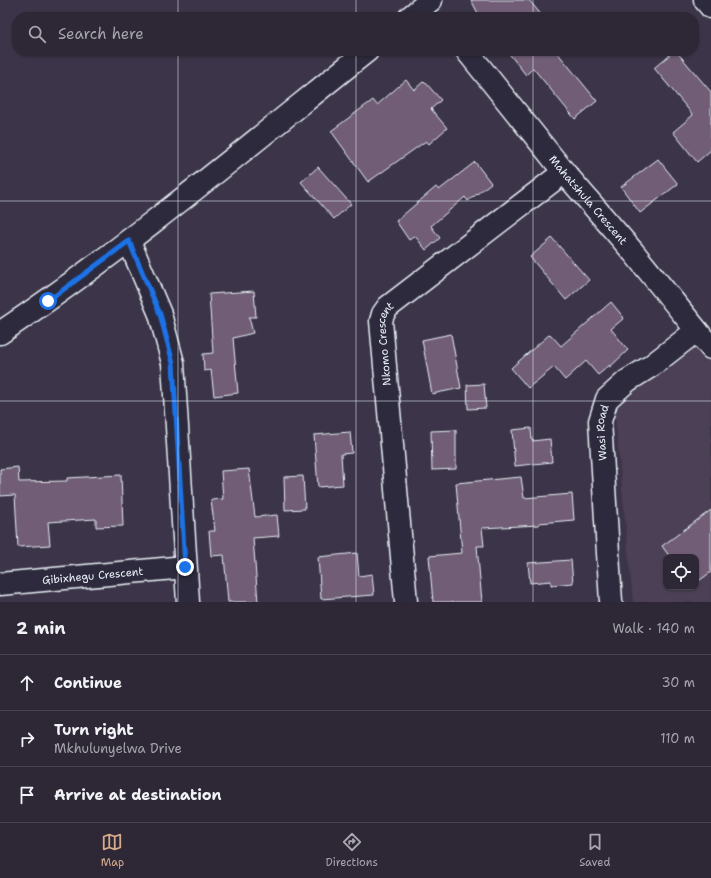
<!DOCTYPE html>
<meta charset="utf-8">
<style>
body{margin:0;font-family:"Shantell Sans",sans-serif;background:#393342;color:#f1f3f6}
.controls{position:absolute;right:12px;bottom:12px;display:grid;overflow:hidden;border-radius:8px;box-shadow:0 1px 3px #0004}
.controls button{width:36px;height:36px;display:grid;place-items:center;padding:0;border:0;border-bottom:1px solid #484451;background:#2d2736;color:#f1f3f6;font:20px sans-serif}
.stop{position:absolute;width:12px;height:12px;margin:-9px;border:3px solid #1a73e8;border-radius:50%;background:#fff}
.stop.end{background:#1a73e8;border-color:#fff;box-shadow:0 1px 4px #0008}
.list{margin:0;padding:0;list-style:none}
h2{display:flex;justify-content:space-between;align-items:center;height:52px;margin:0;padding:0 16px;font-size:17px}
h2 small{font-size:13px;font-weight:400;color:#a7a5ad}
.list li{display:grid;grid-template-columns:26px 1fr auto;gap:12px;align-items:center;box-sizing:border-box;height:56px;padding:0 16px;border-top:1px solid #484451}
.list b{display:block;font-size:15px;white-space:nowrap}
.list p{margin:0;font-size:13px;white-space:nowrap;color:#a7a5ad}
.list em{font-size:13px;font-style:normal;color:#a7a5ad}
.icon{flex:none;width:22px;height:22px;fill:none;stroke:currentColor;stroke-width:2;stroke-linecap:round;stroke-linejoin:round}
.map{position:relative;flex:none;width:711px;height:602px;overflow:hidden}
.search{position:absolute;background:#2d2736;box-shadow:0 1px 3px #0004;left:12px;right:12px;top:12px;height:44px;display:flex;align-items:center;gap:10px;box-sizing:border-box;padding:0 14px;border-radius:16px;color:#a7a5ad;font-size:15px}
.sheet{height:220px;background:#2d2736}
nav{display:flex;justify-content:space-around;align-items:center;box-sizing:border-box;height:56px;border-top:1px solid #484451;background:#2d2736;font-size:11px;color:#a7a5ad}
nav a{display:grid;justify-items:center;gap:2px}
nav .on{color:#d6ab8b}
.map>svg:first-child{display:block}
.built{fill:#4c4056;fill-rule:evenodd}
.building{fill:#715d76;stroke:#e8f1f8}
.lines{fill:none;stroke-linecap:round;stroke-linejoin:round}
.minor-casing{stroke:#e8f1f8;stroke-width:25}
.minor{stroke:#2f2a3d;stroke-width:22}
.route{stroke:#1a73e8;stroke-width:5}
.grid{fill:none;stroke:#e8f1f8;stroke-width:1;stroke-opacity:0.55}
.labels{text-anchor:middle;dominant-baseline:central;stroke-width:3;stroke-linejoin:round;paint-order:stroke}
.street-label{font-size:11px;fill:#e8f1f8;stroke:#2f2a3d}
</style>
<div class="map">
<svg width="711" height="602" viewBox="0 0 711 602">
<rect width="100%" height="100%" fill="#3c3448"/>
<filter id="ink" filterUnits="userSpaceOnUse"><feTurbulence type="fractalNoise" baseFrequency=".025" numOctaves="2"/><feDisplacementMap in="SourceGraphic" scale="8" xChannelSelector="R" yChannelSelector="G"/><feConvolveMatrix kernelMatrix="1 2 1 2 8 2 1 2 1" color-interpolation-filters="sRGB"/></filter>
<g filter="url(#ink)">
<path class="built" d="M696,347l15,17v238h-78l-18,-187 5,-14zM666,557h30v30h-30z"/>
<g class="building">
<path d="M471,0h58l14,17h-63z"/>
<path d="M507,51h49l41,50 -22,18 -42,-51 -7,7z"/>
<path d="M674,51h2l35,41v58l-14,12 -24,-30 20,-17 -39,-47z"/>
<path d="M406,80l8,10 10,-9 17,19 -10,9 16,19 -18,16 -3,-3 -58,41 -37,-51 42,-31 4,5z"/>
<path d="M658,159l20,25 -38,29 -19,-26z"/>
<path d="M475,162l16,21 -23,18 -3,-4 -34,29 9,12 -14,12 -11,-14 -6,4 -13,-19 40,-34 3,3z"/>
<path d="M318,167l33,37 -17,15 -33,-37z"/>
<path d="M552,238l37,42 -23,20 -36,-43z"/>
<path d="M254,291l2,26h-7l4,16 -20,5 5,55 -24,3 -3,-26 -7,1 -1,-17 10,-1 -4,-59z"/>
<path d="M611,302l13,16 -13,11 17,21 -18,17v-2l-12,10 -12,-14 -21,19 -11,-13 -26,21 -17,-20 39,-34 11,12z"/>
<path d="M451,334l10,54 -29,6 -10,-54z"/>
<path d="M484,384l2,24 -18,1 -1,-24z"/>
<path d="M531,428l1,13 18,-2 2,23 -37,4 -3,-36z"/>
<path d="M456,430v39l-24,1 -1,-39z"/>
<path d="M350,432l2,21 -11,1 2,31 -25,2 -4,-52z"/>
<path d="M18,467l1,15 48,-1v-3l54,-3 2,51 -27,1v-8l-48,3 2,23 -32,2 -3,-52 -15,1v-27z"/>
<path d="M249,469l6,48 22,-2 2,21 -26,2 5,64h-30l-4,-47 -13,1 -2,-25h6l-4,-31 12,-1 -2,-28z"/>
<path d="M303,476l2,33 -20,1 -1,-33z"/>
<path d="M521,477l3,21 48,-4 2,26 -35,3v2l-57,3 2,18h-7l5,56h-49l-4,-46 33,-3 -6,-70z"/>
<path d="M711,510v62l-15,11v-26h-26l-8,-11z"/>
<path d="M357,553l2,23 13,-2 2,21 -53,4 -3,-42z"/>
<path d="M571,560l2,23 -22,2v-4l-21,2 -2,-20z"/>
</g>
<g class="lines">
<defs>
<g id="minor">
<path d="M705,0l6,7"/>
<path d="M410,17l21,-17"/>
<path id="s1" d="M467,51l97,121 70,81 77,95"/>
<path d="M129,241l31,73 13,49 15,239"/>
<path d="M0,333c128,-86 247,-186 367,-282"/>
<path id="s2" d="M0,584l185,-17"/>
<path id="s3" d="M406,602l-25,-281 2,-7 5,-7 176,-135"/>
<path id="s4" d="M611,602l-11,-181 7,-22 20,-18 24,-15 45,-35"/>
</g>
</defs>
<use href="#minor" class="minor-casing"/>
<use href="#minor" class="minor"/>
</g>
</g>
<g class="lines" filter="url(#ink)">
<path class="route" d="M48,301l81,-60 31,73 13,49 12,204"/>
</g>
<path class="grid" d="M178,0v17M356,0v17M533,0v17M178,51v551M356,51v551M533,51v551M0,201h711M0,401h711"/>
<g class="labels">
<g class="street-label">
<text stroke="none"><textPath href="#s1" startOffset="192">Mahatshula Crescent</textPath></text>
<text stroke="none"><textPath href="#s3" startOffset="260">Nkomo Crescent</textPath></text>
<text stroke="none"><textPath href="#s4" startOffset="170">Wasi Road</textPath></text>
<text stroke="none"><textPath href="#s2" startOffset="93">Gibixhegu Crescent</textPath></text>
</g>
</g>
</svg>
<div class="controls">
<button><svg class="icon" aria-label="locate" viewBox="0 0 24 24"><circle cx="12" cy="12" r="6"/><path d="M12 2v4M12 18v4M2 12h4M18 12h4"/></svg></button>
</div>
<div class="stop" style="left:48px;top:301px"></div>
<div class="stop end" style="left:185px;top:567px"></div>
<div class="search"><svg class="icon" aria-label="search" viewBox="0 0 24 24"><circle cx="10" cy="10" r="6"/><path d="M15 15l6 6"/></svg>Search here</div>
</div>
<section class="sheet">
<h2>2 min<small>Walk · 140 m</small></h2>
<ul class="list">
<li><svg class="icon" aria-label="ahead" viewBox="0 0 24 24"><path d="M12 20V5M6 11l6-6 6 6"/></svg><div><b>Continue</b></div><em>30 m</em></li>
<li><svg class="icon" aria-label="right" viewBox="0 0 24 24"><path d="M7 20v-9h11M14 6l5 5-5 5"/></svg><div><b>Turn right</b><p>Mkhulunyelwa Drive</p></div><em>110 m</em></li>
<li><svg class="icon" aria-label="arrive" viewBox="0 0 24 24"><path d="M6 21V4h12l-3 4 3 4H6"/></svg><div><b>Arrive at destination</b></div></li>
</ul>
</section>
<nav>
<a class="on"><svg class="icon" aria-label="map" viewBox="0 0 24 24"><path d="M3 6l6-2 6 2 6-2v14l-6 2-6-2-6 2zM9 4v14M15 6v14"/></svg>Map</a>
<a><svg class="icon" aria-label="directions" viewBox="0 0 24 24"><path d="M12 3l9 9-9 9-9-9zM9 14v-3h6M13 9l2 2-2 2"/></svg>Directions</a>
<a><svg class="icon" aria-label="saved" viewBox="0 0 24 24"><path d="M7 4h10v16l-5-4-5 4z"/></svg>Saved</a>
</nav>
